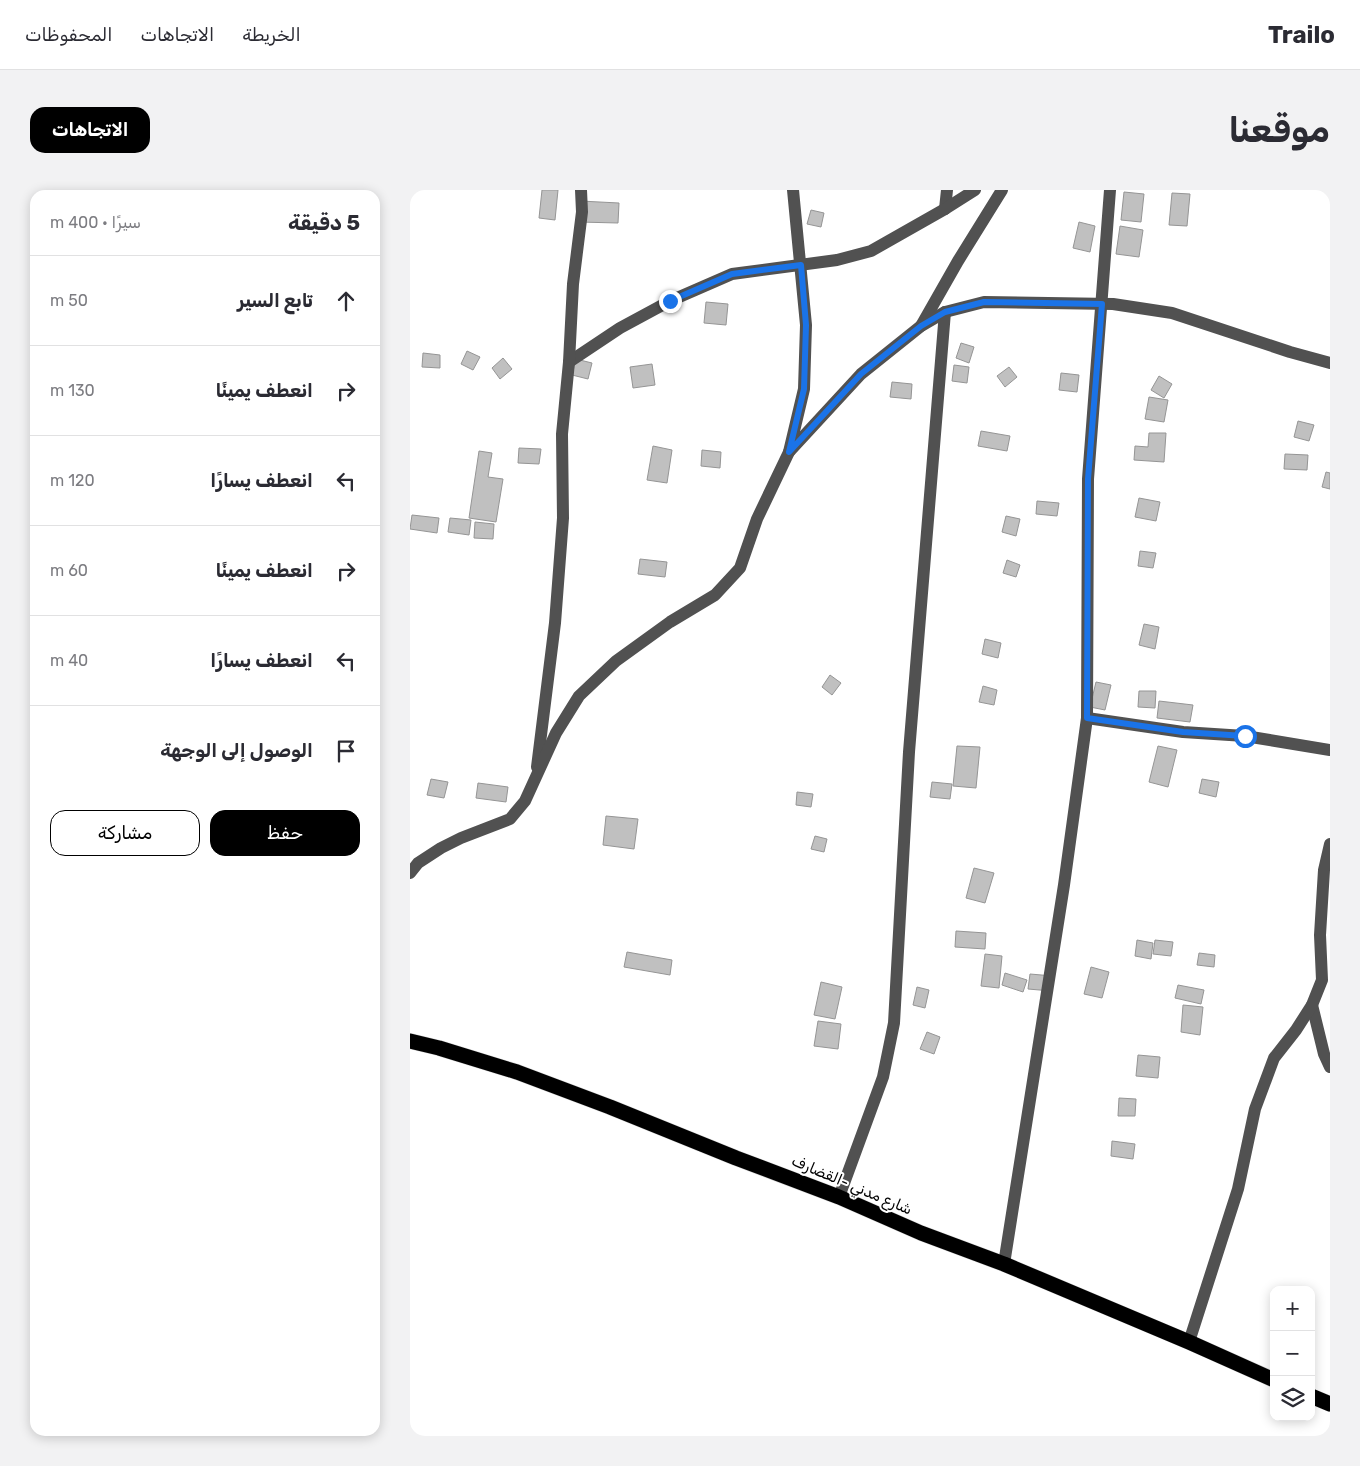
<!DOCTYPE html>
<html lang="ar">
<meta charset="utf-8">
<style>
body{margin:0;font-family:Rubik,"Noto Naskh Arabic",sans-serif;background:#f2f2f3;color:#2b2b33;direction:rtl}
.controls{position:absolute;right:15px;bottom:15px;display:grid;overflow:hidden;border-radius:10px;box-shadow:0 2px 12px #0003}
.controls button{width:45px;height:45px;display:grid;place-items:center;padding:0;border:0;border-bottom:1px solid #e1e1e2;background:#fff;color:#2b2b33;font:25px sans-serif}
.stop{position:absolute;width:15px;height:15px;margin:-11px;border:4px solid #1a73e8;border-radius:50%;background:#fff}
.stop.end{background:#1a73e8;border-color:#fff;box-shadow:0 1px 5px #0008}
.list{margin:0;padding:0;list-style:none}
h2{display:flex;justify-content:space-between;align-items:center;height:65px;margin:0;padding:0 20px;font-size:21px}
h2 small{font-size:16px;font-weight:400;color:#7c7c81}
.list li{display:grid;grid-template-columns:32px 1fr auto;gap:15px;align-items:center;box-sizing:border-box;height:90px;padding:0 20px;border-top:1px solid #e1e1e2}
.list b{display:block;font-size:19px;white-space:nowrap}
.list em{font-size:16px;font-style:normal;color:#7c7c81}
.actions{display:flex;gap:10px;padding:15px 20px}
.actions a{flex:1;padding:11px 0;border:1px solid #000;border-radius:15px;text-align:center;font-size:18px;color:#000}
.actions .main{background:#000;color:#fff}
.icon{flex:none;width:28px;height:28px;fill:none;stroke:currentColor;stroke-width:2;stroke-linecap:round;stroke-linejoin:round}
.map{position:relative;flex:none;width:920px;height:1246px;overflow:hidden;direction:ltr;border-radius:15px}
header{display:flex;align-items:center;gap:30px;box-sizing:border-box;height:70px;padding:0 25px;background:#fff;border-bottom:1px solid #e1e1e2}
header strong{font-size:24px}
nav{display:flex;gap:28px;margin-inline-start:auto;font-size:18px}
.intro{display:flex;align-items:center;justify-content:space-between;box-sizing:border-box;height:120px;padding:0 30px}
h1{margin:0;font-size:35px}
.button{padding:12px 22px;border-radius:15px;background:#000;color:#fff;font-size:18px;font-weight:700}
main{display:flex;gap:30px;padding:0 30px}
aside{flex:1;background:#fff;border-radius:15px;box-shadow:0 2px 12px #0003}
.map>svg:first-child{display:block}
.building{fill:#c0c0c0;stroke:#959595}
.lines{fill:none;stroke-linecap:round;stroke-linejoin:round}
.highway-casing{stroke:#dbdbdb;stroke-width:16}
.minor{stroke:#515151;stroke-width:12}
.highway{stroke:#000;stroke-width:15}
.route{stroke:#1a73e8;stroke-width:6}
.labels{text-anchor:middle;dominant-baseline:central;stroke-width:4;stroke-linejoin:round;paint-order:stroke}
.street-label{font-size:15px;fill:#000;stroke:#fff}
</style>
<header>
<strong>Trailo</strong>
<nav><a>الخريطة</a><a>الاتجاهات</a><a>المحفوظات</a></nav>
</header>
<div class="intro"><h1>موقعنا</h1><a class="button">الاتجاهات</a></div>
<main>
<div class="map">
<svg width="920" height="1246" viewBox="0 0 920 1246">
<rect width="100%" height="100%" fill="#fff"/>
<g class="building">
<path d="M132,0h16l-3,30 -16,-2z"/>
<path d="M714,2l20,2 -3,28 -20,-2z"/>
<path d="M762,3l18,1 -3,32 -18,-1z"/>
<path d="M170,11l39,2 -1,20 -39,-1z"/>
<path d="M401,20l13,3 -3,14 -14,-3z"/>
<path d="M669,32l16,4 -5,26 -17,-4z"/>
<path d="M710,36l23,4 -4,27 -23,-3z"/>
<path d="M296,112l22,2 -2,21 -22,-2z"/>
<path d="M551,153l13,4 -5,16 -13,-5z"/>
<path d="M57,161l13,6 -7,13 -12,-6z"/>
<path d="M13,163l17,2v13l-18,-1z"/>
<path d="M93,168l9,11 -12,10 -8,-11z"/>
<path d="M166,169l16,4 -4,16 -16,-4z"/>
<path d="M242,174l3,21 -22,3 -3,-21z"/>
<path d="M544,175l15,2 -2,16 -15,-2z"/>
<path d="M599,177l8,10 -12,10 -8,-11z"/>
<path d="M651,183l18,2 -2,17 -18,-2z"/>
<path d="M749,186l13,8 -8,14 -13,-8z"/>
<path d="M482,192l20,2 -1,15 -21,-2z"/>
<path d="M739,207l19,3 -4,22 -19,-3z"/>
<path d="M888,231l16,4 -5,16 -15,-4z"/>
<path d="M571,241l29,5 -3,15 -29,-5z"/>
<path d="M739,243h17l-2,29 -30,-2 1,-14 13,1z"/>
<path d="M243,256l19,4 -5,33 -20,-3z"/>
<path d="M109,258l22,1 -2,15 -21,-1z"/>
<path d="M292,260l19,2 -1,16 -19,-2z"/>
<path d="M69,261l13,2 -4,24 15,2 -7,43 -27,-4z"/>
<path d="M875,264l23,1 -1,15 -23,-1z"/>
<path d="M916,282l4,1v16l-8,-2z"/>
<path d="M729,308l21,4 -4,19 -21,-4z"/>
<path d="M627,311l22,2 -2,13 -21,-2z"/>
<path d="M2,325l27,3 -2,15 -27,-4z"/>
<path d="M596,326l14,3 -4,17 -14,-4z"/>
<path d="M40,328l21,2 -2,15 -21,-3z"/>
<path d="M65,332l19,2 -1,15 -19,-1z"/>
<path d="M730,361l16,2 -3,15 -15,-2z"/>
<path d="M230,369l27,3 -2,15 -27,-3z"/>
<path d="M597,370l13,5 -4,12 -13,-4z"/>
<path d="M734,434l15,3 -4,22 -16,-4z"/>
<path d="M575,449l16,4 -3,15 -16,-4z"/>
<path d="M420,485l11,8 -9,12 -10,-8z"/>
<path d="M686,492l15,3 -6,25 -15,-3z"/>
<path d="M573,496l14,4 -3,15 -15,-3z"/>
<path d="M729,501h17l-1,17 -17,-1z"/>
<path d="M749,511l34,4 -3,17 -33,-4z"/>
<path d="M547,556l23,1 -4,41 -23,-2z"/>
<path d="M748,556l19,4 -9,37 -19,-5z"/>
<path d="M21,589l17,3 -4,16 -17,-3z"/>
<path d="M792,589l17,3 -3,15 -17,-4z"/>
<path d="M522,592l20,2 -2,15 -20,-2z"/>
<path d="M68,593l30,4 -2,15 -30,-4z"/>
<path d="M387,602l16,2 -2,13 -15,-2z"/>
<path d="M196,626l32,3 -4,30 -31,-4z"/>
<path d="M405,646l12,3 -3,13 -13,-3z"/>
<path d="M564,678l20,5 -9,30 -19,-5z"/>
<path d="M546,741l30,2 -1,16 -30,-2z"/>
<path d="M727,750l16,3 -2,16 -16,-3z"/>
<path d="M745,750l18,2 -2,14 -18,-2z"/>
<path d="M217,762l45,8 -2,15 -46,-8z"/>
<path d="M789,763l16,2 -1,12 -17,-2z"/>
<path d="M575,764l17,2 -3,32 -18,-2z"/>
<path d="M681,777l18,5 -7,26 -18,-4z"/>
<path d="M595,783l22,7 -4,12 -21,-7z"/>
<path d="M620,784l23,2 -2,15 -23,-2z"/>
<path d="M411,792l21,5 -7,32 -21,-4z"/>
<path d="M768,795l26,5 -3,14 -26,-6z"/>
<path d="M507,797l12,3 -4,18 -12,-3z"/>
<path d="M773,815l20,2 -3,28 -19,-3z"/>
<path d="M408,831l23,3 -3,25 -24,-3z"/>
<path d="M517,842l13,5 -6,17 -14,-5z"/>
<path d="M728,865l22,2 -2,21 -22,-2z"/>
<path d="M709,908l17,1 -1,17h-17z"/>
<path d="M702,951l23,3 -2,15 -22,-3z"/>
</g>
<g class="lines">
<defs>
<g id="highway">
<path d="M0,851l29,7 78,24 93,35 126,51 103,39 82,36 83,31 185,78 85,38"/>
<path d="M901,1206l19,8"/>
</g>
</defs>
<use href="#highway" class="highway-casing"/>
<g class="minor">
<path d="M535,19l2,-19"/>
<path d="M511,136l37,-65 44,-71"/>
<path d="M159,172l51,-34 50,-27 62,-27 105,-14 34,-9 74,-42 30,-19"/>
<path d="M379,262l72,-78 60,-48 24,-14 39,-10 129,2 59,9 118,39 40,11"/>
<path d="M677,528l96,14 62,4 85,14"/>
<path d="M127,577l18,-144 8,-105 -1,-84 7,-72 4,-78 9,-72 -1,-22"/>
<path d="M0,683l8,-10 23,-15 20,-10 49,-19 15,-18 31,-68 23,-37 37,-35 54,-39 45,-27 25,-27 17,-49 32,-67 15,-63 2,-64 -13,-135"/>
<path d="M902,815l12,49 6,13"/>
<path d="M429,1007l44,-120 11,-54 15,-271 36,-440"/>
<path d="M594,1074l60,-379 23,-167 1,-239 22,-289"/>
<path d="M779,1152l49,-153 17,-80 19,-51 22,-28 16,-25 10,-25 -2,-45 4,-65 6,-26"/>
</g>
<use href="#highway" class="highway"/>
</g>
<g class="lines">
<path class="route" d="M260,111l62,-27 69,-9 5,60 -2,64 -15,63 72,-78 60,-48 24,-14 39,-10 118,2 -14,175 -1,239 96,14 62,4"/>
</g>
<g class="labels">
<g class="street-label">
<text transform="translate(442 995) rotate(23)">شارع مدني -القضارف</text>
</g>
</g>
</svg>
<div class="controls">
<button>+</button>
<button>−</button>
<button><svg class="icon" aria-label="layers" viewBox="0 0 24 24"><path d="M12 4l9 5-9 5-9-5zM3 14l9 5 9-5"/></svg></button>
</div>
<div class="stop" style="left:835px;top:546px"></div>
<div class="stop end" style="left:260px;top:111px"></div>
</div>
<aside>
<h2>5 دقيقة<small>سيرًا · 400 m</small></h2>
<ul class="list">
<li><svg class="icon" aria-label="ahead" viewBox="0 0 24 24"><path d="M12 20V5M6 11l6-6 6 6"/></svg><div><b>تابع السير</b></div><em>50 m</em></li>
<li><svg class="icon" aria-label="right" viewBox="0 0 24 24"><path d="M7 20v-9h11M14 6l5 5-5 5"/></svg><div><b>انعطف يمينًا</b></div><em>130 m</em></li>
<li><svg class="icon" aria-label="left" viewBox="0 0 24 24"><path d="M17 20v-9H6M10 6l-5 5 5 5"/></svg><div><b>انعطف يسارًا</b></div><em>120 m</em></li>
<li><svg class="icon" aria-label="right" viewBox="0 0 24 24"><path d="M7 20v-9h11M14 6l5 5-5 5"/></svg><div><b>انعطف يمينًا</b></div><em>60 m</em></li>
<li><svg class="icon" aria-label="left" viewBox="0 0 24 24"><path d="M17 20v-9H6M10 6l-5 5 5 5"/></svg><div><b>انعطف يسارًا</b></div><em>40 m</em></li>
<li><svg class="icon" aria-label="arrive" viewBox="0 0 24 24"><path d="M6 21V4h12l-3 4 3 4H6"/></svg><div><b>الوصول إلى الوجهة</b></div></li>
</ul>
<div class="actions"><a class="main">حفظ</a><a>مشاركة</a></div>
</aside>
</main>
